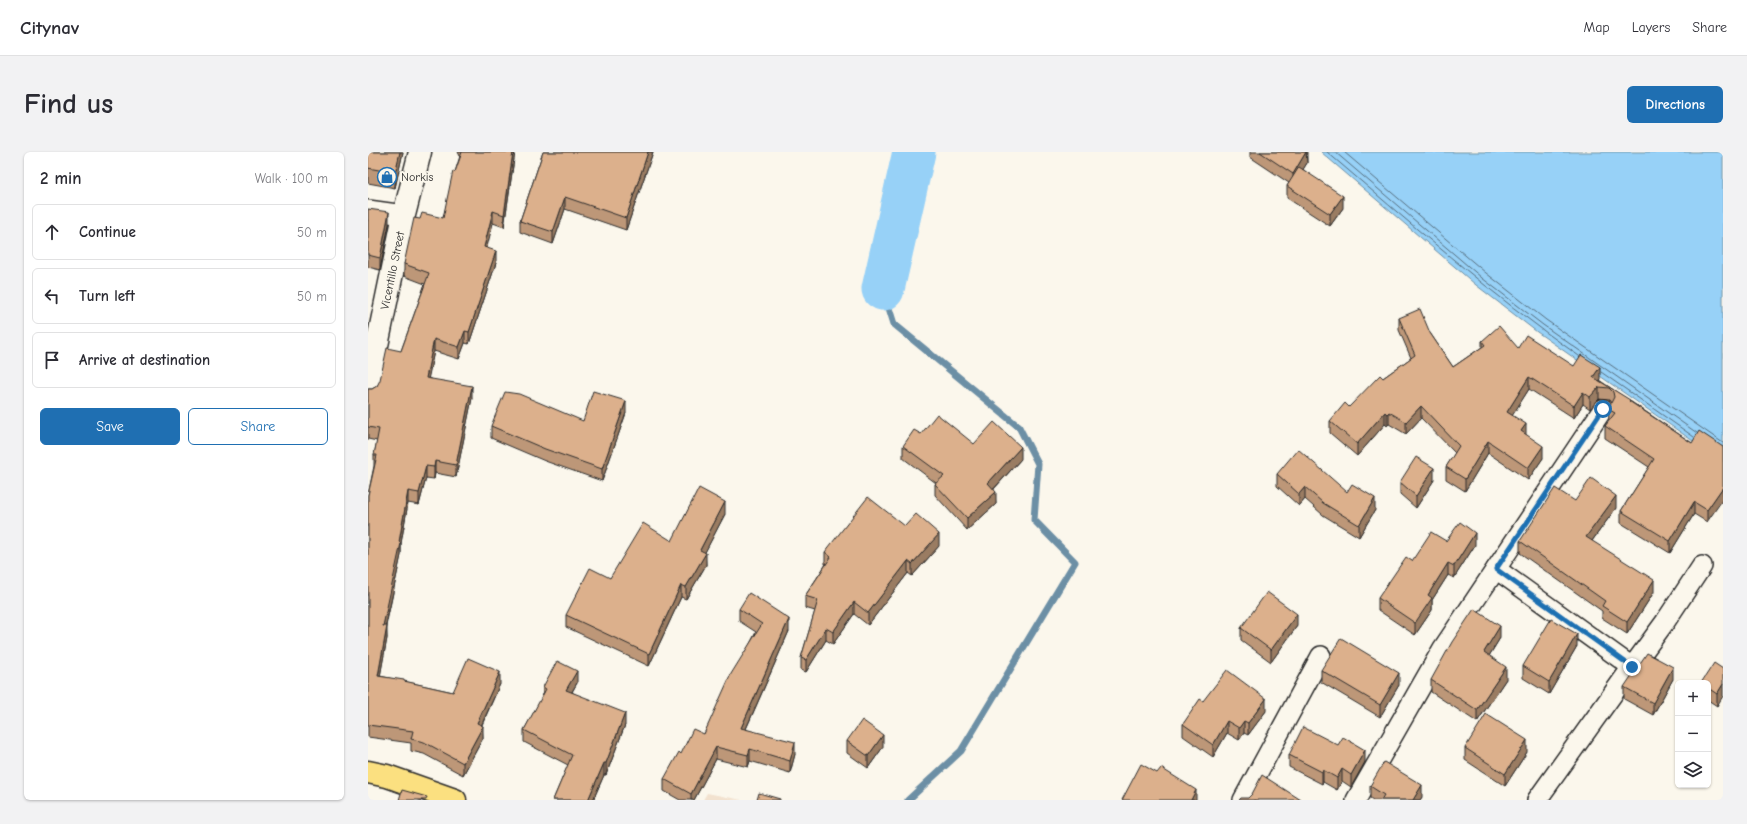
<!DOCTYPE html>
<meta charset="utf-8">
<style>
body{margin:0;font-family:"Comic Neue",sans-serif;background:#f2f2f3;color:#2b2b33}
.controls{position:absolute;right:12px;bottom:12px;display:grid;overflow:hidden;border-radius:6px;box-shadow:0 1px 3px #0004}
.controls button{width:36px;height:36px;display:grid;place-items:center;padding:0;border:0;border-bottom:1px solid #e1e1e2;background:#fff;color:#2b2b33;font:20px sans-serif}
.stop{position:absolute;width:12px;height:12px;margin:-9px;border:3px solid #1f6fb2;border-radius:50%;background:#fff}
.stop.end{background:#1f6fb2;border-color:#fff;box-shadow:0 1px 4px #0008}
.list{margin:0;padding:0;list-style:none}
h2{display:flex;justify-content:space-between;align-items:center;height:52px;margin:0;padding:0 16px;font-size:17px}
h2 small{font-size:13px;font-weight:400;color:#7c7c81}
.list li{display:grid;grid-template-columns:26px 1fr auto;gap:12px;align-items:center;box-sizing:border-box;height:56px;margin:0 8px 8px;padding:0 8px;border:1px solid #e1e1e2;border-radius:6px}
.list b{display:block;font-size:15px;white-space:nowrap}
.list em{font-size:13px;font-style:normal;color:#7c7c81}
.actions{display:flex;gap:8px;padding:12px 16px}
.actions a{flex:1;padding:9px 0;border:1px solid #1f6fb2;border-radius:6px;text-align:center;font-size:14px;color:#1f6fb2}
.actions .main{background:#1f6fb2;color:#fff}
.icon{flex:none;width:22px;height:22px;fill:none;stroke:currentColor;stroke-width:2;stroke-linecap:round;stroke-linejoin:round}
.map{position:relative;flex:none;width:1355px;height:648px;overflow:hidden;border-radius:6px}
header{display:flex;align-items:center;gap:24px;box-sizing:border-box;height:56px;padding:0 20px;background:#fff;border-bottom:1px solid #e1e1e2}
header strong{font-size:19px}
nav{display:flex;gap:22px;margin-inline-start:auto;font-size:14px}
.intro{display:flex;align-items:center;justify-content:space-between;box-sizing:border-box;height:96px;padding:0 24px}
h1{margin:0;font-size:28px}
.button{padding:10px 18px;border-radius:6px;background:#1f6fb2;color:#fff;font-size:14px;font-weight:700}
main{display:flex;gap:24px;padding:0 24px}
aside{flex:1;background:#fff;border-radius:6px;box-shadow:0 1px 3px #0004}
.map>svg:first-child{display:block}
.built{fill:#f2e2cf}
.water{fill:#97d1f7;stroke:#6c8fa5}
.lines{fill:none;stroke-linecap:round;stroke-linejoin:round}
.shore{stroke:#566d7d;stroke-width:1}
.stream{stroke:#6c8fa5;stroke-width:7}
.river{stroke:#97d1f7;stroke-width:43}
.street-casing{stroke:#2b2b2b;stroke-width:22}
.secondary-casing{stroke:#2b2b2b;stroke-width:25}
.primary-casing{stroke:#2b2b2b;stroke-width:25}
.street{stroke:#fbf7ec;stroke-width:19}
.secondary{stroke:#fbf7ec;stroke-width:22}
.primary{stroke:#fbe080;stroke-width:22}
.wall{fill:#bd9778;stroke:#2b2b2b}
.shaded-wall{fill:#9a7b62;stroke:#2b2b2b}
.building{fill:#dcb08c;stroke:#2b2b2b}
.route{stroke:#1f6fb2;stroke-width:5}
.labels{text-anchor:middle;dominant-baseline:central;stroke-width:4;stroke-linejoin:round;paint-order:stroke}
.poi-label{font-size:12px;fill:#2b2b2b;stroke:#fbf7ec;text-anchor:start}
.street-label{font-size:12px;fill:#2b2b2b;stroke:#fbf7ec}
</style>
<header>
<strong>Citynav</strong>
<nav><a>Map</a><a>Layers</a><a>Share</a></nav>
</header>
<div class="intro"><h1>Find us</h1><a class="button">Directions</a></div>
<main>
<aside>
<h2>2 min<small>Walk · 100 m</small></h2>
<ul class="list">
<li><svg class="icon" aria-label="ahead" viewBox="0 0 24 24"><path d="M12 20V5M6 11l6-6 6 6"/></svg><div><b>Continue</b></div><em>50 m</em></li>
<li><svg class="icon" aria-label="left" viewBox="0 0 24 24"><path d="M17 20v-9H6M10 6l-5 5 5 5"/></svg><div><b>Turn left</b></div><em>50 m</em></li>
<li><svg class="icon" aria-label="arrive" viewBox="0 0 24 24"><path d="M6 21V4h12l-3 4 3 4H6"/></svg><div><b>Arrive at destination</b></div></li>
</ul>
<div class="actions"><a class="main">Save</a><a>Share</a></div>
</aside>
<div class="map">
<svg width="1355" height="648" viewBox="0 0 1355 648">
<rect width="100%" height="100%" fill="#fbf7ec"/>
<filter id="ink" filterUnits="userSpaceOnUse"><feTurbulence type="fractalNoise" baseFrequency=".025" numOctaves="2"/><feDisplacementMap in="SourceGraphic" scale="8" xChannelSelector="R" yChannelSelector="G"/><feConvolveMatrix kernelMatrix="1 2 1 2 8 2 1 2 1" color-interpolation-filters="sRGB"/></filter>
<g filter="url(#ink)">
<path class="built" d="M339,641l35,7h-39z"/>
<path class="water" d="M953,0h402v310l-186,-130 -61,-47z"/>
<g class="lines">
<g class="shore">
<path d="M959,0c82,70 163,142 252,204"/>
<path d="M967,0l147,126 61,47 154,108"/>
<path d="M976,0l142,121 60,47 177,123"/>
<path d="M1233,220l93,65"/>
</g>
<path class="stream" d="M515,137l11,35 125,103 19,37 -4,56 41,42 -114,189 -53,49"/>
<path class="river" d="M515,137l31,-137"/>
<defs>
<g id="street">
<path d="M0,58l36,5"/>
<path d="M1128,417l136,98 33,-45 37,-56"/>
<path d="M875,648l78,-144"/>
<path d="M988,648l87,-152 160,-239"/>
<path d="M1169,648l95,-133"/>
</g>
<g id="secondary">
<path id="s1" d="M0,237l36,-174 16,-63"/>
</g>
<path id="primary" d="M0,620l19,4 68,24"/>
</defs>
<use href="#street" class="street-casing"/>
<use href="#secondary" class="secondary-casing"/>
<use href="#primary" class="primary-casing"/>
<use href="#street" class="street"/>
<use href="#secondary" class="secondary"/>
<use href="#primary" class="primary"/>
</g>
<g class="wall">
<path d="M0,0h35l-8,36 -27,-5z"/>
<path d="M90,0h57l-11,75 -11,-4 -7,25 10,15 -27,81 -4,-1 -6,16 -25,-8 -6,27 44,20 -16,79 -21,-4 -1,6 -8,-1 -7,27 -11,-2 -7,40v12l-15,71 1,12 -7,38 73,16 47,-8 -18,41 1,13 -20,37 -39,-21 -13,-3v-8l-43,-6v-242l6,-29v-11l3,-14 -9,-2v-50h4l5,-3 24,-35 24,-67 -21,-8v-12l16,-45 23,-1 12,-46 5,-16z"/>
<path d="M175,0h110l-27,78 -61,-21 -12,35 -33,-12v-11z"/>
<path d="M882,0h57v11l-4,6 40,39 -13,18 -43,-28v-12l2,-3 -39,-26z"/>
<path d="M0,57l21,15 -9,46 -12,-3z"/>
<path d="M1031,166l31,15 23,34 29,-20v-6l36,7 56,18 26,13 -1,1 93,63 31,4 -16,75 -13,-8 -24,39 -49,-30v-12l28,-44 -44,-29v-12l4,-5 -1,-12 3,-6 -2,-3 -10,-1 -9,10 -7,-5 -9,14 -45,-29 -17,26 31,43 -15,22 -40,-27 -23,38 -19,-12v-12l9,-14 -34,-35 -15,16 -17,-10 -2,2 -2,-2 -28,32 -27,-23v-12l19,-14 34,-29 28,-20 -12,-28z"/>
<path d="M258,261l-24,68 -57,-20 -54,-23v-12l92,-5z"/>
<path d="M553,282l53,10 47,15 -27,30 2,15 -29,26 -32,-35v-11l1,-1 -33,-25v-12z"/>
<path d="M909,322l70,18 28,18 -16,27 -36,-22 -18,-16 -6,7 -22,-20z"/>
<path d="M1066,328l-18,28 -16,-14v-12z"/>
<path d="M1207,349l41,7 -24,33 62,51 -27,42 -25,-16v-7l-82,-58v-12z"/>
<path d="M357,362l-20,38 1,13 -20,34 -5,-2 -32,69 -83,-39v-12l44,-37 62,-37z"/>
<path d="M537,374l34,20 -27,30 -4,-3 -40,52 -14,-11 -21,30 -7,-4 -20,32 -5,-2v-12l14,-47 -10,-3v-12l21,-32h-1v-12z"/>
<path d="M1078,389l29,4 -21,33 -6,-3 -16,25v10l-17,25 -37,-25v-12z"/>
<path d="M371,457l50,22 -43,98 49,25 -5,19 -40,-12 -2,6 -32,-8 -22,41h-14l-16,-9v-12l40,-45 52,-102 -17,-11z"/>
<path d="M929,474l-26,36 -30,-22v-12z"/>
<path d="M1132,486l-11,18 17,23 -29,43 -46,-30v-12z"/>
<path d="M1209,494l-28,48 -26,-16v-12z"/>
<path d="M1355,517l-6,37 -9,-6v-17z"/>
<path d="M953,518l78,15 -19,32 -59,-35z"/>
<path d="M1305,527l-20,36 -29,-16v-12z"/>
<path d="M209,531l-5,9 53,33 -19,50h-2l-11,25h-40l15,-35 -44,-23v-12l19,-34v-9z"/>
<path d="M835,549l63,10 -18,24 -4,-2 -5,7 -12,-7 -14,24 -30,-21v-12z"/>
<path d="M479,589l36,6 -15,21 -21,-15z"/>
<path d="M1097,596l62,4 -22,34 -40,-26z"/>
<path d="M921,603l76,7 -14,25 -9,-6 -5,9 -14,-8 -1,2 -33,-17z"/>
<path d="M1002,634l52,11 -2,3h-47l-3,-2z"/>
</g>
<g class="shaded-wall">
<path d="M32,0h3l-8,36v-15z"/>
<path d="M145,0h2l-11,75v-12z"/>
<path d="M280,0h5l-27,78v-12z"/>
<path d="M938,0l1,11 -14,23v-12z"/>
<path d="M975,44v12l-13,18v-12z"/>
<path d="M197,45v12l-12,35v-12z"/>
<path d="M125,59v12l-9,36v-12z"/>
<path d="M21,60v12l-9,46v-12z"/>
<path d="M128,99v12l-27,81v-12z"/>
<path d="M97,179v12l-6,16v-12z"/>
<path d="M66,187v12l-8,39v-12z"/>
<path d="M1232,215v12l-7,10v-12z"/>
<path d="M1161,225v12l-22,35v-12z"/>
<path d="M104,234v12l-16,79v-12z"/>
<path d="M1231,235v12l-9,10v-12z"/>
<path d="M1215,240v12l-9,14v-12z"/>
<path d="M258,249v12l-24,68v-12z"/>
<path d="M1053,254v12l-15,16v-12z"/>
<path d="M1017,260v12l-28,32v-12z"/>
<path d="M1021,260v12l-2,2v-12z"/>
<path d="M1158,272v12l-5,-5z"/>
<path d="M1120,289v12l-23,38v-12z"/>
<path d="M1175,294v12l-15,22v-12z"/>
<path d="M653,295v12l-33,36v-12z"/>
<path d="M67,309v12l-1,6v-12z"/>
<path d="M58,314v12l-7,27v-12z"/>
<path d="M1066,316v12l-18,28v-12z"/>
<path d="M937,335v12l-6,7v-12z"/>
<path d="M1355,335v12l-16,23v-12z"/>
<path d="M40,339v12l-7,40v12l-18,83v-12l16,-84z"/>
<path d="M628,340v12l-29,26v-12z"/>
<path d="M1248,344v12l-30,41v-12z"/>
<path d="M1007,346v12l-16,27v-12z"/>
<path d="M357,350v12l-25,48v-12z"/>
<path d="M1326,350v12l-24,39v-12z"/>
<path d="M1107,381v12l-21,33v-12z"/>
<path d="M571,382v12l-27,30v-12z"/>
<path d="M338,401v12l-20,34v-12z"/>
<path d="M540,409v12l-40,52v-12z"/>
<path d="M1080,411v12l-16,25v10l-17,25v-12l13,-28z"/>
<path d="M1286,428v12l-27,42v-12z"/>
<path d="M313,433v12l-32,69v-12z"/>
<path d="M486,450v12l-21,30v-12z"/>
<path d="M929,462v12l-26,36v-12z"/>
<path d="M421,467v12l-48,109v-12z"/>
<path d="M19,474v12l-9,50v-12z"/>
<path d="M1132,474v12l-16,26v-12z"/>
<path d="M458,476v12l-20,32v-12z"/>
<path d="M1209,482v12l-28,48v-12z"/>
<path d="M1138,515v12l-29,43v-12z"/>
<path d="M1305,515v12l-20,36v-12z"/>
<path d="M209,519v12l-11,19v-12z"/>
<path d="M132,520v12l-23,51v-12z"/>
<path d="M1031,521v12l-19,32v-12z"/>
<path d="M1355,532v12l-6,10v-12z"/>
<path d="M898,547v12l-18,24v-12z"/>
<path d="M257,561v12l-19,50v-12z"/>
<path d="M859,569v12l-14,24v-12z"/>
<path d="M876,569v12l-5,7v-12z"/>
<path d="M115,574v12l-20,37v-12z"/>
<path d="M515,583v12l-15,21v-12z"/>
<path d="M1159,588v12l-22,34v-12z"/>
<path d="M427,590v12l-5,19v-12z"/>
<path d="M348,595v12l-22,41h-3v-6z"/>
<path d="M382,597v12l-2,6v-12z"/>
<path d="M997,598v12l-14,25v-12z"/>
<path d="M236,611v12l-11,25h-5z"/>
<path d="M974,617v12l-5,9v-12z"/>
<path d="M955,618v12l-1,2v-12z"/>
<path d="M1054,633v12l-2,3h-7z"/>
<path d="M828,638v10h-5z"/>
</g>
<g class="building">
<path d="M0,0h32l-5,21 -27,-5z"/>
<path d="M94,0h51l-9,63 -11,-4 -9,36 12,4 -27,81 -4,-1 -6,16 -25,-8 -8,39 46,8 -16,79 -21,-4 -1,6 -8,-1 -7,27 -11,-2 -9,51 2,1 -18,83h4l-9,50 26,4v1l49,11 15,-34 32,14 -23,51 6,3 -20,37 -39,-21 -13,-3 2,-8 -45,-6v-230l9,-40h-3l5,-26 -11,-2v-38h4l5,-3 3,-6 7,-32 14,3 28,-78 -25,-9 10,-46 6,1 2,-6 21,5 10,-47 2,1z"/>
<path d="M175,0h105l-22,66 -61,-21 -12,35 -33,-11z"/>
<path d="M892,0h46l-13,22z"/>
<path d="M931,15l44,29 -13,18 -43,-28z"/>
<path d="M0,57l21,3 -9,46 -12,-3z"/>
<path d="M1052,157l10,24 23,34 32,-22 -3,-4 17,-15 19,22 8,-13 48,31 7,-11 19,12 -7,10 37,23 -1,1 63,42 7,-12 24,16v40l-16,23 -13,-8 -24,39 -49,-30 33,-52 -49,-33 10,-13 -7,-4 6,-12 -1,-5 -4,-4 -10,-1 -9,10 -7,-5 -9,14 -45,-29 -22,35 19,12 -5,7 22,15 -15,22 -40,-27 -23,38 -19,-12 13,-21 -38,-40 -15,16 -17,-10 -2,2 -2,-2 -28,32 -27,-23 15,-18 4,4 31,-32 3,3 32,-23 -16,-37z"/>
<path d="M225,239l33,10 -24,68 -57,-20 -54,-23 14,-34 14,2 64,27z"/>
<path d="M569,262l37,30 20,-22 27,25 -33,36 8,9 -29,26 -32,-34 9,-8 -41,-30 11,-16 7,4z"/>
<path d="M930,297l49,43 5,-8 23,14 -16,27 -36,-22 -18,-16 -6,7 -22,-20z"/>
<path d="M1048,305l18,11 -18,28 -16,-14z"/>
<path d="M1223,326l25,18 -30,41 68,43 -27,42 -25,-16 3,-5 -85,-60 35,-53 20,13z"/>
<path d="M331,336l26,14 -25,48 6,3 -20,34 -5,-2 -32,69 -83,-39 24,-47 20,10 33,-55 29,18z"/>
<path d="M500,345l37,29 11,-12 23,20 -27,30 -4,-3 -40,52 -14,-11 -21,30 -7,-4 -20,32 -5,-2 17,-58 -13,-4 26,-39 -6,-5z"/>
<path d="M1092,370l15,11 -21,33 -6,-3 -20,32 4,3 -17,25 -37,-25 28,-41 6,4 19,-29 15,9z"/>
<path d="M899,440l30,22 -26,36 -30,-22z"/>
<path d="M381,441l40,26 -48,109 54,14 -5,19 -40,-12 -2,6 -32,-8 -25,47 -27,-15 15,-27 2,2 12,-25 11,5 27,-60 31,-50 -23,-15z"/>
<path d="M1106,457l26,17 -16,26 22,15 -29,43 -46,-30 21,-38z"/>
<path d="M1183,467l26,15 -28,48 -26,-16z"/>
<path d="M973,486l58,35 -19,32 -59,-35z"/>
<path d="M1279,501l26,14 -20,36 -29,-16z"/>
<path d="M189,509l20,10 -11,19 59,23 -19,50h-2l-16,37h-35l19,-45 -48,-25 22,-41 -3,-2z"/>
<path d="M1346,511l9,6v15l-6,10 -9,-6v-5h-7z"/>
<path d="M859,518l39,29 -18,24 -4,-2 -5,7 -12,-7 -14,24 -30,-21 17,-25 3,2z"/>
<path d="M1118,562l41,26 -22,34 -40,-26z"/>
<path d="M494,568l21,15 -15,21 -21,-15z"/>
<path d="M935,575l35,18 5,-8 22,13 -14,25 -9,-6 -5,9 -14,-8 -1,2 -33,-17z"/>
<path d="M1016,610l38,23 -9,15h-32l3,-5 -14,-9z"/>
<path d="M773,612l16,9 4,-5 35,22 -5,10h-69z"/>
<path d="M894,623l39,25h-62l2,-2h7l4,-4z"/>
<path d="M34,638l25,7 -1,3h-27z"/>
<path d="M391,641l21,6v1h-23z"/>
</g>
</g>
<g class="lines" filter="url(#ink)">
<path class="route" d="M1235,257l-107,160 136,98"/>
</g>
<defs>
<symbol id="shop-ring" viewBox="-11 -11 22 22"><circle r="9.5" fill="#fbf7ec" stroke="#1f6fb2" stroke-width="1.5"/><path d="M-5-2.5h2.3a2.7 3.5 0 0 1 5.4 0H5L5.5 6h-11ZM-1.5-2.5h3a1.5 2.3 0 0 0-3 0Z" fill="#1f6fb2"/></symbol>
</defs>
<g fill-rule="evenodd">
<use href="#shop-ring" x="8" y="14" width="22" height="22"/>
</g>
<g class="labels">
<g class="poi-label">
<text x="33" y="25">Norkis</text>
</g>
<g class="street-label">
<text stroke="none"><textPath href="#s1" startOffset="121">Vicentillo Street</textPath></text>
</g>
</g>
</svg>
<div class="controls">
<button>+</button>
<button>−</button>
<button><svg class="icon" aria-label="layers" viewBox="0 0 24 24"><path d="M12 4l9 5-9 5-9-5zM3 14l9 5 9-5"/></svg></button>
</div>
<div class="stop" style="left:1235px;top:257px"></div>
<div class="stop end" style="left:1264px;top:515px"></div>
</div>
</main>
